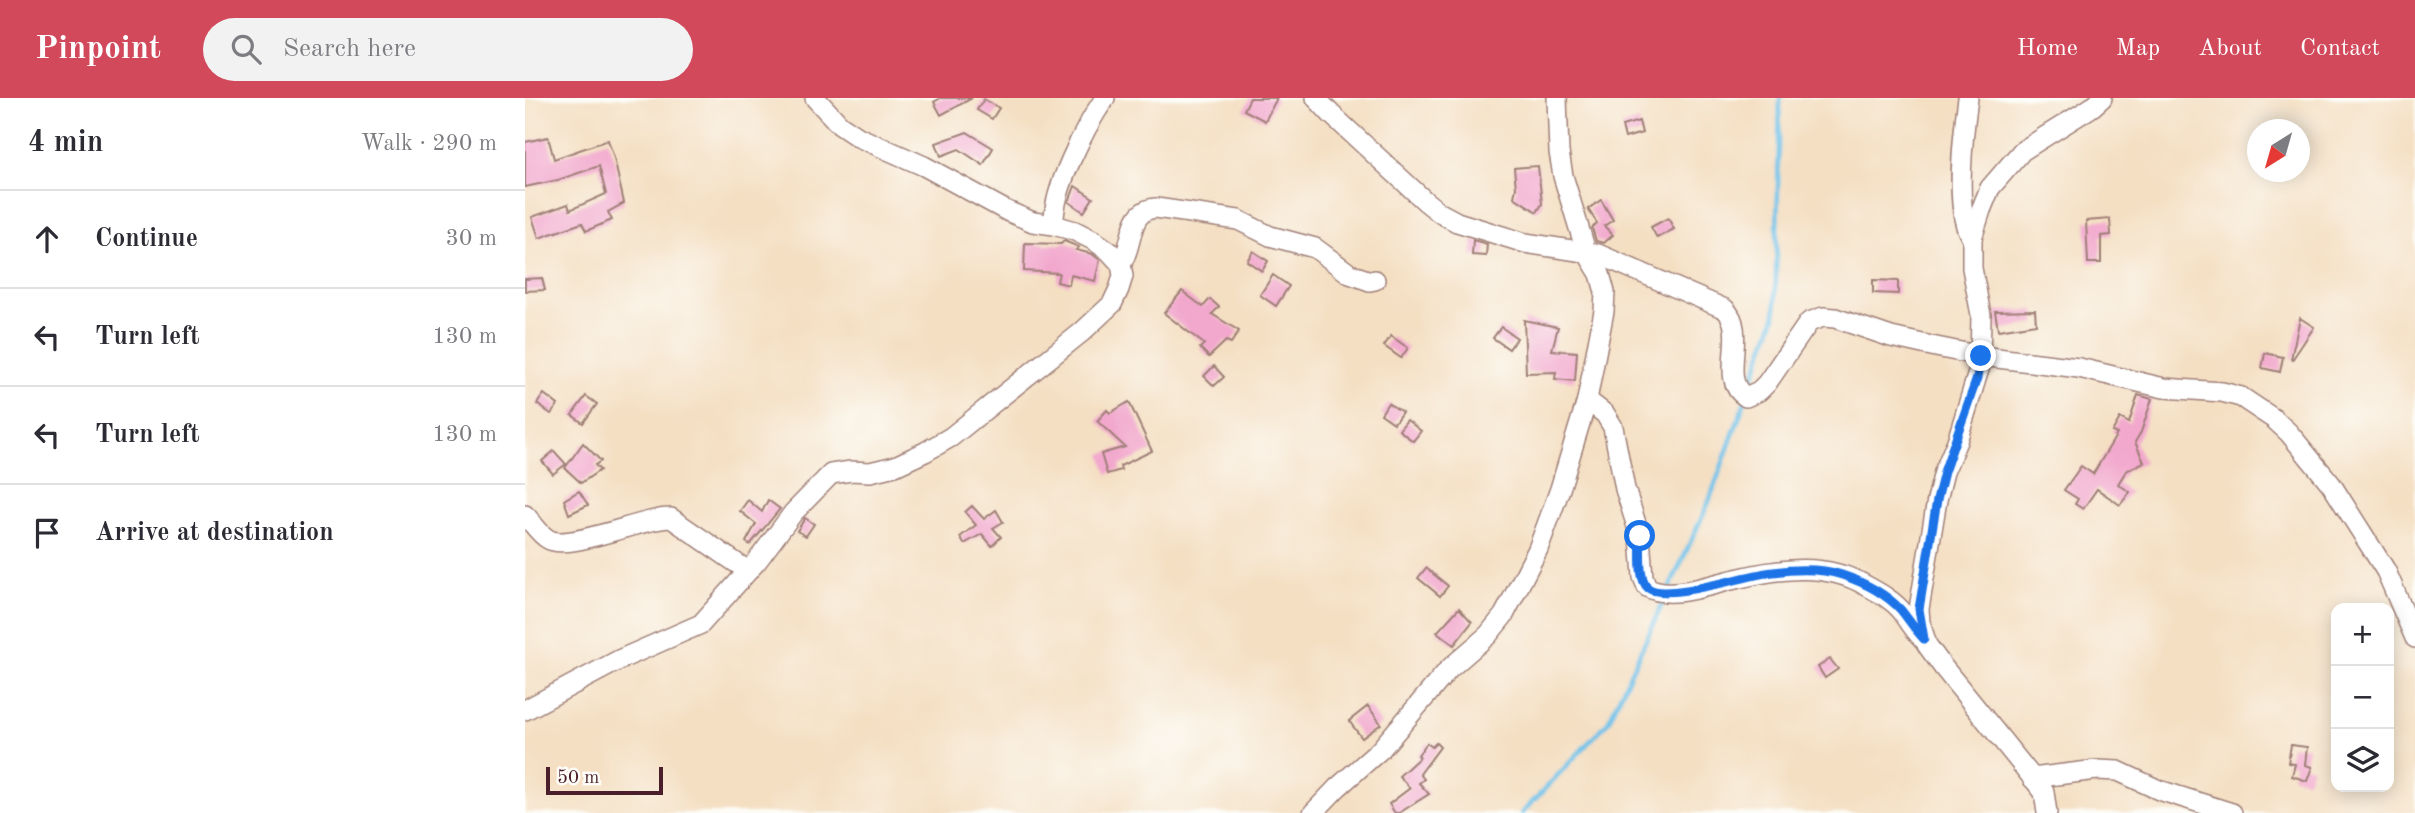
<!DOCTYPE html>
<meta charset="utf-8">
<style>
body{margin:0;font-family:"Old Standard TT",serif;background:#f2f2f3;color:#2b2b33}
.controls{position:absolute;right:21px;bottom:21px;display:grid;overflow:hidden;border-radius:14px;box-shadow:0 4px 18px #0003}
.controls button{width:63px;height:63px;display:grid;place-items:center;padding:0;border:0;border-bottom:2px solid #e1e1e2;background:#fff;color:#2b2b33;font:35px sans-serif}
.compass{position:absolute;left:1722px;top:21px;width:63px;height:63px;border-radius:50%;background:#fff;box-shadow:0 4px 18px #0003;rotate:217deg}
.scale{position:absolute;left:21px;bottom:18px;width:117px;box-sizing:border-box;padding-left:7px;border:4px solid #4a1f2b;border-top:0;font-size:19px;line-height:24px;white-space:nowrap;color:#4a1f2b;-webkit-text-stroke:5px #fdfcf7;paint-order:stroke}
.stop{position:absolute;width:21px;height:21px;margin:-16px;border:5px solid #1a73e8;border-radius:50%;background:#fff}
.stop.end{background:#1a73e8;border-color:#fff;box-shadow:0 2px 7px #0008}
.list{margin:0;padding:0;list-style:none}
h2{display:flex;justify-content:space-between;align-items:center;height:91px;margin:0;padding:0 28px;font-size:30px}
h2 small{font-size:23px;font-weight:400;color:#7c7c81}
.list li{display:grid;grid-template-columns:46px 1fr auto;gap:21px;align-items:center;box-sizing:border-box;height:98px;padding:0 28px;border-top:2px solid #e1e1e2}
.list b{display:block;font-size:26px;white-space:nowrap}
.list em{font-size:23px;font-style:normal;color:#7c7c81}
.icon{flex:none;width:38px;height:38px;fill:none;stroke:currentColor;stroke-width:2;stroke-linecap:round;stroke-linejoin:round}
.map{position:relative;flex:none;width:1890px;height:715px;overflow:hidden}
header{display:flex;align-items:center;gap:42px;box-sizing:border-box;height:98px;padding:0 35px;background:#d1495b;color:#fff}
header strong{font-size:33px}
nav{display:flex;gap:38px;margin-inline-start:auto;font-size:24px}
.search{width:490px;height:63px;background:#f2f2f3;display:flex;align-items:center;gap:18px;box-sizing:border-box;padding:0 24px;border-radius:38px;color:#7c7c81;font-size:26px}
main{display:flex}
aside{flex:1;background:#fff}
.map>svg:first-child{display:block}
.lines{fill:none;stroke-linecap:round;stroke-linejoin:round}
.stream{stroke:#6ec2ea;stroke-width:4.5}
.building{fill:#f2a8cd}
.minor-casing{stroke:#9f7f77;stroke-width:22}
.minor{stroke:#fff;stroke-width:19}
.route{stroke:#1a73e8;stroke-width:9}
</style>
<header>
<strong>Pinpoint</strong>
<div class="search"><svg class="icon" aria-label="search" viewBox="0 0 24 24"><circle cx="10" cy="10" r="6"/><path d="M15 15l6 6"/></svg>Search here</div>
<nav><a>Home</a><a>Map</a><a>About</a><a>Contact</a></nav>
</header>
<main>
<aside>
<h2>4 min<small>Walk · 290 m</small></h2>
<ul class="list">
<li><svg class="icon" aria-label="ahead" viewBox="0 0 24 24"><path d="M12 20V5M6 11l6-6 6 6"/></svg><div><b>Continue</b></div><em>30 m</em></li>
<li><svg class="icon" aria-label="left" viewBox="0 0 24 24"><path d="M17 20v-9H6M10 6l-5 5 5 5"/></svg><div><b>Turn left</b></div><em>130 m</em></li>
<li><svg class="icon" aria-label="left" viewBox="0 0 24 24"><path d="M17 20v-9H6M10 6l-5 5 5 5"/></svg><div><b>Turn left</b></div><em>130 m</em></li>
<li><svg class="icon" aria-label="arrive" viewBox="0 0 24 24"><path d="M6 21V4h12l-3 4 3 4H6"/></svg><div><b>Arrive at destination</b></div></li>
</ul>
</aside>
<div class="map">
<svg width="1890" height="715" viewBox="0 0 1890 715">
<rect width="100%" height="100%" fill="#fdfcf7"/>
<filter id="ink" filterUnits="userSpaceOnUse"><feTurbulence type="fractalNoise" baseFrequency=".0143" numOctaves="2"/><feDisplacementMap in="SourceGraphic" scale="14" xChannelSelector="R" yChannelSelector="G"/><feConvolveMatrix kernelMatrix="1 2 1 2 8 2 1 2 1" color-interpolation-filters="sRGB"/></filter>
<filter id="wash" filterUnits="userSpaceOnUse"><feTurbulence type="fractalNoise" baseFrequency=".00686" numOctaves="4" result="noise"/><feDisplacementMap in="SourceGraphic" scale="28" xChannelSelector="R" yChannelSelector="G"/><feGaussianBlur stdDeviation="1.57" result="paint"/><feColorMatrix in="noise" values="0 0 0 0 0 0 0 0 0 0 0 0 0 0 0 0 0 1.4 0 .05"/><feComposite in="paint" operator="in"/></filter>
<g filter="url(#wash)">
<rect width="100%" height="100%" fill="#f4dfc3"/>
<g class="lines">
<g class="stream">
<path d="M1224,291l26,-72 5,-219"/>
<path d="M1145,489l38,-83 37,-103"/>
<path d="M997,715l86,-91 57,-124"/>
</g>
</g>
<g id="blocks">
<g class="building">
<path d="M416,0h31l-31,17 -7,-13z"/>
<path d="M725,0h27l-12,23 -21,-11z"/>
<path d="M459,1l15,9 -7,11 -15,-9z"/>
<path d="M1114,23l3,12 -17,5 -3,-12z"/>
<path d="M442,34l26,16 -10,17 -24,-16 -18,7 -5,-13z"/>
<path d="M23,39l6,22 54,-19 6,18 10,45 -16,9 4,8 -26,11 -4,-8 -43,15 -7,-21 36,-13 2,6 36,-16 -7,-28 -41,14 -33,7v-45z"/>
<path d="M1013,68l4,38 -5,8 -23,-15 2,-9 -2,-20z"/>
<path d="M550,88l18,12 -9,14 -15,-10z"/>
<path d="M1076,102l12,20 -9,6 9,9 -9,8 -8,-2 -4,-13 5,-5 -9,-14z"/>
<path d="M1143,120l6,11 -17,9 -6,-11z"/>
<path d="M1585,121l1,16 -10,1v27h-13l-2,-42z"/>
<path d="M948,142l14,4 -1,12 -14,-1z"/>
<path d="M539,143l15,6 -3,3 16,4 8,6 -5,21 -24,-6 -2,10 -12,-3 2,-9 -35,-2 1,-28 36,1z"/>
<path d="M728,153l15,10 -6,10 -15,-10z"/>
<path d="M748,177l16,11 -13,20 -16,-11z"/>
<path d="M17,180l3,12 -20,1v-12z"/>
<path d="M1348,182l25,1v13l-25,-1z"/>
<path d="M657,193l21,16 7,-8 9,8 -7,7 27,17 -8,12 -5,-2 -17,16 -9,-9 4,-4 -40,-31z"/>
<path d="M1510,212l1,14 -38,6 -3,-19z"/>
<path d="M1775,220l14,9 -22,33 -1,-1z"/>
<path d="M999,222l34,7 -6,23 25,2 -2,29 -20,-2 1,-7 -30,1z"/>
<path d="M976,229l16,11 -8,11 -16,-11z"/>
<path d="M866,238l17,12 -7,10 -17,-12z"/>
<path d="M1740,255l18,4 -3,15 -18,-4z"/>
<path d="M689,268l10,11 -10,9 -10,-10z"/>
<path d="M19,296l14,11 -7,9 -14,-10z"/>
<path d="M1613,297l14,4 -11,33 -6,10 9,20 -18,9 -8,13 12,8 -10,13 -23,-16 -14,20 -8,-5 3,-5 -14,-9 17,-24 12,8 24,-40 -5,-2 8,-14 9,5z"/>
<path d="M61,298l11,8 -14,19 -11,-8z"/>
<path d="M604,304l23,49 -32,15 1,4 -14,4 -6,-20 24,-7 -28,-26 10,-11 3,3z"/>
<path d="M863,305l14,9 -8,11 -13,-9z"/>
<path d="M882,322l14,11 -8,10 -14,-11z"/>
<path d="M58,345l18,18 -6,4 5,5 -19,13 -16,-15z"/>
<path d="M29,353l12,13 -13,10 -11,-13z"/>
<path d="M54,393l9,14 -19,9 -5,-14z"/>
<path d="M223,402l14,12 6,-12 12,9 -30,36 -4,-3 10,-18 -16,-13z"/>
<path d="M447,408l12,13 12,-9 7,12 -10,6 8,9 -9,9 -10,-12 -18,10 -4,-7 16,-12 -11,-13z"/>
<path d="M280,420l9,6 -8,12 -9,-5z"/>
<path d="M901,470l22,18 -8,10 -22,-18z"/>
<path d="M934,510l13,14 -18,23 -17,-13z"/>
<path d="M1305,561l8,10 -13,9 -7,-11z"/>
<path d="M843,608l13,18 -19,14 -13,-17z"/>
<path d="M902,645l5,4 4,-4 4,4 -20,27 4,5 -5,4 10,11 -30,19h-4l-6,-9 21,-16 -11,-12 21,-19 -2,-2z"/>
<path d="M1766,647l16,2 -2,18 7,2 -5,14 -15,-5 3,-12 -7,-1z"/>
</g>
</g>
</g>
<g filter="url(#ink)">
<use href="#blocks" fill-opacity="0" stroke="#9f7f77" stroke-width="2"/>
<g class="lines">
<defs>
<g id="minor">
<path d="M791,0l15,16 94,87 15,12 17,9 68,21 73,11 127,55c24,23 -8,71 21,88l13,-6 8,-8 42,-61 14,-5 12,1 56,19 45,10 45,9 98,12 85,20 58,4 19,5 33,22 15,14 42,51 55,87 29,67"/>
<path d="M1443,0c-4,29 -15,119 4,140"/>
<path d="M529,127c-2,-35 31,-98 51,-127"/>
<path d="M596,166c14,-21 6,-54 35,-56l82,12 32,16 45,12 35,26 20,7 5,-1"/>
<path d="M1062,302l18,14 8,13 12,62 15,47 3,41 4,10c24,14 68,-4 93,-9 42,-10 87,-15 125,7 13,7 30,16 39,29 6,9 11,17 19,25"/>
<path d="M0,417c8,8 14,19 23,24 19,13 97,-22 123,-21l77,53"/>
<path d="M0,612l96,-51 80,-35 56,-63 36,-48 38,-39 20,-3 19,1 25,-6 30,-14 26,-15 131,-105 30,-28 7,-15 4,-13 -2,-12 -12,-13 -16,-11 -18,-9 -21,-6 -21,-3 -26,-11 -83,-45 -66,-29 -18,-12 -25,-27"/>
<path d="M1507,680l65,-8 21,1 41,19 73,23"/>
<path d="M788,715l24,-25 43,-38 69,-81 39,-34 16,-20 34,-66 22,-60 27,-89 17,-89 1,-19 -5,-18 -14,-23 -23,-75 -4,-24 -2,-54"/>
<path d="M1522,715l-3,-21 -101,-125 -16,-22 -7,-23 -1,-13 18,-109 7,-28 13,-31 23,-75 1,-51 -9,-47v-30l9,-28 9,-22 32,-37 70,-44 10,-9"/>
</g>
</defs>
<use href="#minor" class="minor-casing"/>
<use href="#minor" class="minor"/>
</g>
</g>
<g class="lines" filter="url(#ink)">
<path class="route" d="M1115,438c2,13 -3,42 8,52 18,14 101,-14 125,-16 23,-3 47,-4 69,3 21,7 44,19 59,35 8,10 14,20 23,29l-5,-30 18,-109 7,-28 33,-94 4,-22"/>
</g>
</svg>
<div class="controls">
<button>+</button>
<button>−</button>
<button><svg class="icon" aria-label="layers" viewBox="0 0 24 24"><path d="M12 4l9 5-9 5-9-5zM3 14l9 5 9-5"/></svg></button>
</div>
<svg class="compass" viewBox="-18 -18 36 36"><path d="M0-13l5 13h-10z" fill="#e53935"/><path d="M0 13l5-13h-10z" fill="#7c7c81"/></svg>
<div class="scale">50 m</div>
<div class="stop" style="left:1115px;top:438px"></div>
<div class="stop end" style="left:1456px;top:258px"></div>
</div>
</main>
